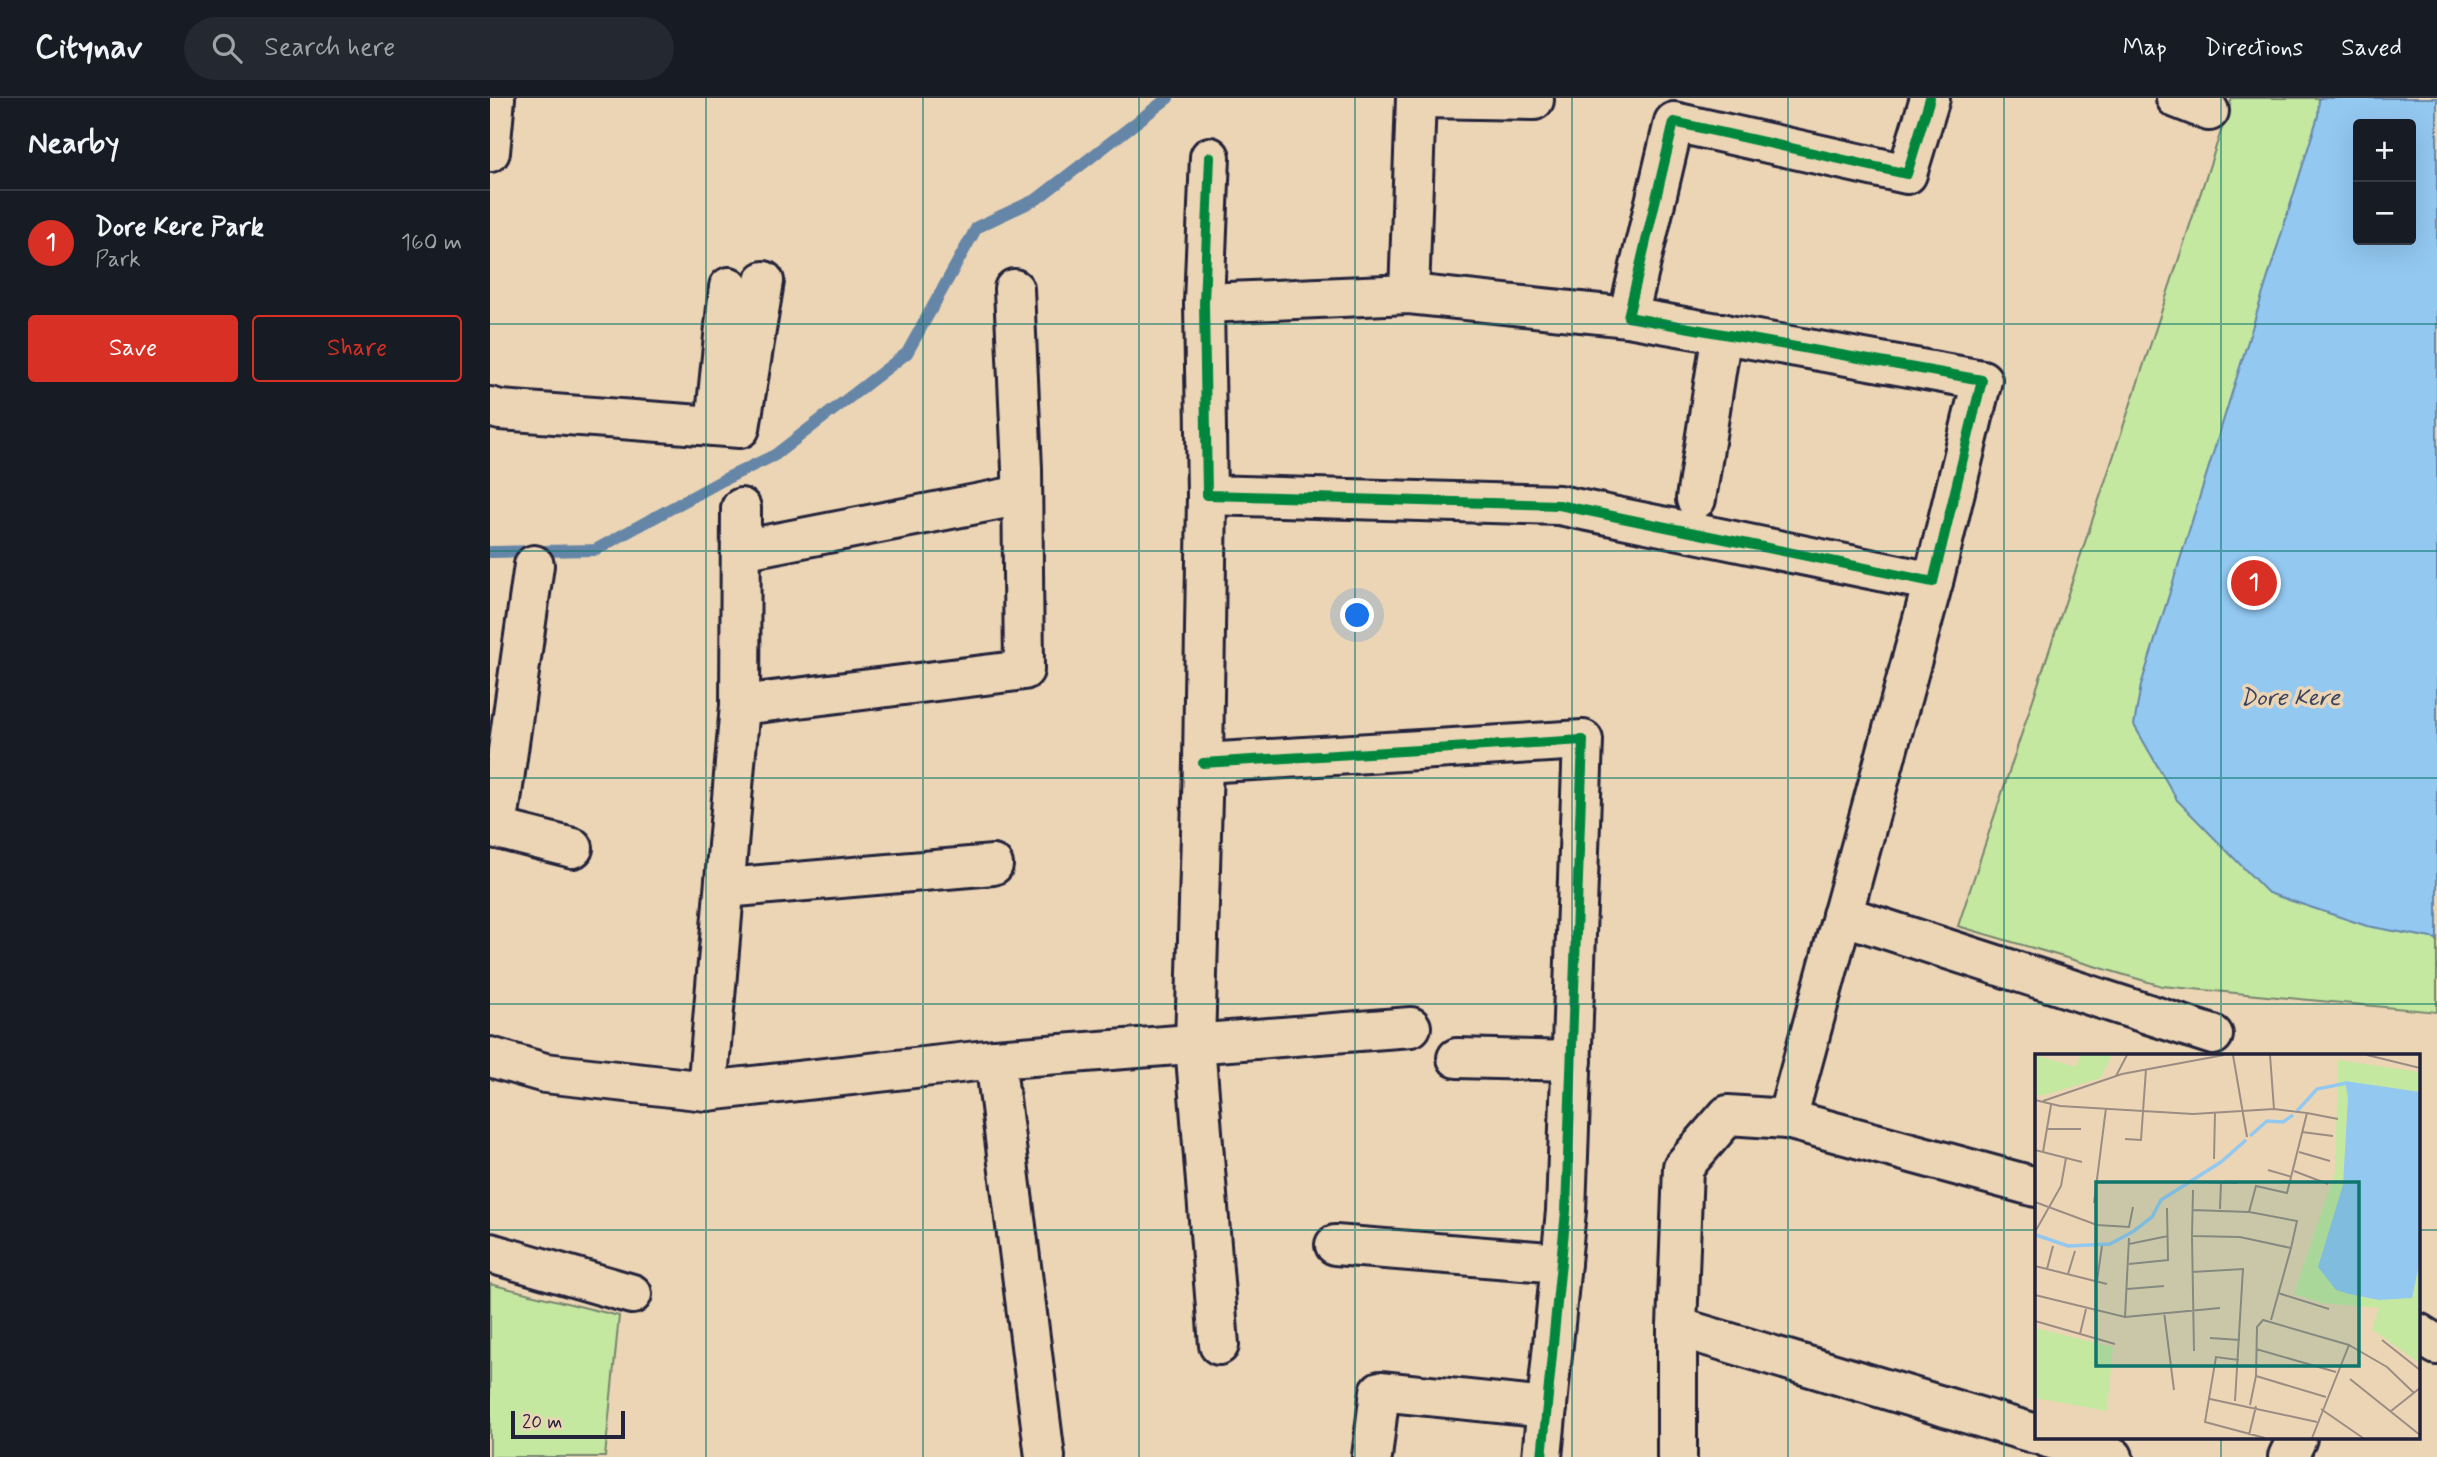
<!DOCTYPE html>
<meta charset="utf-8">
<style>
body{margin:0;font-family:Mynerve,sans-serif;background:#242831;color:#f1f3f6}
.controls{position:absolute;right:21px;top:21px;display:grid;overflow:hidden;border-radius:7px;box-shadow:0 7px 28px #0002}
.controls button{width:63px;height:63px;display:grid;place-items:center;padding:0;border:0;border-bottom:2px solid #363941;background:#171b24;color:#f1f3f6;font:35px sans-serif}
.scale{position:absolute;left:21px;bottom:18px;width:114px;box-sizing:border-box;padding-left:7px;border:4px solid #22223b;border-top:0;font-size:19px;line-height:24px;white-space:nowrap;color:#22223b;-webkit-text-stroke:5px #ecd5b4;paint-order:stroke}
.you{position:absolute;left:868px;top:518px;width:24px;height:24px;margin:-18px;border:5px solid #fff;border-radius:50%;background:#1a73e8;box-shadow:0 0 0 10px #1a73e833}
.badge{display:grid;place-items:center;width:46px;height:46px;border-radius:50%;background:#d93025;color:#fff;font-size:23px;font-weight:700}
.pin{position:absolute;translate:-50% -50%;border:4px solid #fff;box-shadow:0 2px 7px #0006}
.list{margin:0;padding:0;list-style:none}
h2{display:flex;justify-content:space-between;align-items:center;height:91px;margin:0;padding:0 28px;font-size:30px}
h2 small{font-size:23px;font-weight:400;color:#9ea1a6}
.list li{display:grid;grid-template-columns:46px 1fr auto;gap:21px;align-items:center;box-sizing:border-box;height:105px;padding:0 28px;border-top:2px solid #363941}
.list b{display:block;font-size:26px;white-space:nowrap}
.list p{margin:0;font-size:23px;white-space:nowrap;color:#9ea1a6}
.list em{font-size:23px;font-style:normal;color:#9ea1a6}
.actions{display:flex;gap:14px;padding:21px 28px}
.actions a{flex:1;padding:16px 0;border:2px solid #d93025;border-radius:7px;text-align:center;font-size:24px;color:#d93025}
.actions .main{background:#d93025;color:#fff}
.icon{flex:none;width:38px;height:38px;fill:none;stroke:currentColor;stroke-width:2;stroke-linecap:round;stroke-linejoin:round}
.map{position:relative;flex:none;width:1947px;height:1359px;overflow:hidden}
header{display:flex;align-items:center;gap:42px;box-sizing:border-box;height:98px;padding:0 35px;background:#171b24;border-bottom:2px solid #363941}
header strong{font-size:33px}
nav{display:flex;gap:38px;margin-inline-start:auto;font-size:24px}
.search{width:490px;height:63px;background:#242831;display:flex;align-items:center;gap:18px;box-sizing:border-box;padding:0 24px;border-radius:38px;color:#9ea1a6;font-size:26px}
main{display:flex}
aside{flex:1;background:#171b24}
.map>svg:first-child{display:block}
.green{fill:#c5e8a1;stroke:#74856e;stroke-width:2;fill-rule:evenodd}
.water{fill:#93c8f1;stroke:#6686a8;stroke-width:2;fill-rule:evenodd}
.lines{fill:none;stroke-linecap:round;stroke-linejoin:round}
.stream{stroke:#6686a8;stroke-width:12}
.minor-casing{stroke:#22223b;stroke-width:44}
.minor{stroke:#ecd5b4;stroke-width:38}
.cycleway-casing{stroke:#ecd5b4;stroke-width:15}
.cycleway{stroke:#00873e;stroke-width:10}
.grid{fill:none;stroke:#0f766e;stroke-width:2;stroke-opacity:0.55}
.labels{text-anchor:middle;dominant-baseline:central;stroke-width:7;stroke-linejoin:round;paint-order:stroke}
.water-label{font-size:24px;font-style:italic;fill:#39435f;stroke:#ecd5b4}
.inset-river{fill:none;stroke:#93c8f1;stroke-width:3.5}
.inset-road{fill:none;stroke:#9b8d84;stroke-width:2}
.view{fill:#0f766e;fill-opacity:0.15;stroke:#0f766e;stroke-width:3.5}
.inset-edge{fill:none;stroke:#22223b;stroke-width:3.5}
</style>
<header>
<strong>Citynav</strong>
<div class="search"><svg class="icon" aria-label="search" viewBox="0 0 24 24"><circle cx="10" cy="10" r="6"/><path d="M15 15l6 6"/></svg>Search here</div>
<nav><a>Map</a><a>Directions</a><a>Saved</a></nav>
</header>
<main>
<aside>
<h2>Nearby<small></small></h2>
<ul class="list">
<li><span class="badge">1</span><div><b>Dore Kere Park</b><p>Park</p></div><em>160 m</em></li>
</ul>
<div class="actions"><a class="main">Save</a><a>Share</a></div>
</aside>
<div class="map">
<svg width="1947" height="1359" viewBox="0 0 1947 1359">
<rect width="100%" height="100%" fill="#ecd5b4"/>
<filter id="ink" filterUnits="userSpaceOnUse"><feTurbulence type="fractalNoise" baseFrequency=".0143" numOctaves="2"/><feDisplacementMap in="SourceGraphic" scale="14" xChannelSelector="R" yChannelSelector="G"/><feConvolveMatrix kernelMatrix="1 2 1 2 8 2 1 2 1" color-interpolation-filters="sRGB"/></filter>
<g filter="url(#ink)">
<g class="green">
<path d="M1742,0h205v914l-275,-26 -204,-60zM1868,26h53v116h-53z"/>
<path d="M0,1186l129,32 -14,141h-115z"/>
</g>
<path class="water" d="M1829,0h118v841l-70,-13 -99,-33 -91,-93 -43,-75 7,-40 177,-569zM1868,26h53v116h-53z"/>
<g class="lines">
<path class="stream" d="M0,454l105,-2 128,-70 52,-25 132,-102 70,-126 60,-28 131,-101"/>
<defs>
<g id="minor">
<path d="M932,0l112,2"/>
<path d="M1686,0l33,13"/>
<path d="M0,54l5,-54"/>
<path d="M720,59l-6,146 3,192 352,10 374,77 49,-202 -354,-63 46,-195 233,52 23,-76"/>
<path d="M919,196l7,-196"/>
<path d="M714,205l205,-9 219,23"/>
<path d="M0,309l10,3 240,18 24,-147"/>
<path d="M225,328l14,-139"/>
<path d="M717,397l-4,268 -8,281 24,301"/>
<path d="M1206,401l26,-166"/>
<path d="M251,452l281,-55"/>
<path d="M250,607l284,-35 -2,-201 -8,-180"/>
<path d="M713,665l380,-23 -17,471 -24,246"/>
<path d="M0,729l83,21"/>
<path d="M7,731l37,-264"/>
<path d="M235,790l268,-23"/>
<path d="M1352,817l371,120"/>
<path d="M0,959l55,16 162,18 288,-32 416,-32"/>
<path d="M967,960l115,3"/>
<path d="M505,961l50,398"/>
<path d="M217,993l33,-386 1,-197"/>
<path d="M1297,1021l146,-537"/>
<path d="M845,1147l226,18"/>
<path d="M0,1155l142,41"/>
<path d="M1187,1229l359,107"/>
<path d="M1928,1235l19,12"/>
<path d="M1558,1340l65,19"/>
<path d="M882,1359l8,-66 167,17"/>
<path d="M1187,1359v-130l6,-160 45,-52 59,4 249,68"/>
<path d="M1798,1359l9,-19"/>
</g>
</defs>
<use href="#minor" class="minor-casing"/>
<use href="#minor" class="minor"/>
<defs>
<g id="cycleway">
<path d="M720,59l-6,146 3,192 352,10 374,77 49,-202 -354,-63 46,-195 233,52 23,-76"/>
<path d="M713,665l380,-23 -17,471 -24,246"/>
</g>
</defs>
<use href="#cycleway" class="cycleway-casing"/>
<use href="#cycleway" class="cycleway"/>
</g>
</g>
<path class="grid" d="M216,0v1359M433,0v1359M649,0v1359M865,0v1359M1082,0v1359M1298,0v1359M1514,0v1359M1731,0v958M0,226h1947M0,453h1947M0,680h1947M0,906h1947M0,1132h1546M1928,1132h19M1731,1340v19"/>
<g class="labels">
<g class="water-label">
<text x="1800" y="600">Dore Kere</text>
</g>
</g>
<g transform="translate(1545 956)">
<rect width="385" height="385" fill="#ecd5b4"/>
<path d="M0,1l41,12 4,-12h32l-11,23 -60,18 -6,-2zM303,6l82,12v292l-48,-35 7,-21 -57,-5 -28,-9 41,-122zM0,274l78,19 -6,64 -72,-13z" fill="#c5e8a1"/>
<path d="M310,27l75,11v168l-8,38 -33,2 -30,-6 -13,-4 -18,-23 25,-82 5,-87z" fill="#93c8f1"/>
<path class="inset-river" d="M262,57l20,-22 30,-6M215,82l17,-15 16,1 10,-7M1,181l32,11 42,-2 24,-13 18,-14 9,-17 60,-38 25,-22"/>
<path class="inset-road" d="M198,1l14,82M235,1l4,54M332,1l53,13M81,22l11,-21M0,46l25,6 133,8 81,-5 33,4 -20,80 -31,-7 -7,26 48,9 -6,27 -51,-11 -48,-1 1,-46M8,47l79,-27 102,-19M272,59l31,6M12,75h34M267,78l31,4M90,85l16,1 5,-71M0,96l47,12M8,98l8,-47M264,98l31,9M179,105l1,-47M233,116l24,7M259,117l34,13M173,128l29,1M0,148l62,23 32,2 4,-20M59,149l12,-95M185,155l1,-27M157,156l57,2M0,178l26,-46 5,-28M157,182l2,115M94,190l39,-8M94,210l39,-4 -1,-52M0,212l72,18M12,215l6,-23M157,218l51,-3 -8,132M33,220l7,-23M62,227l5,-35M92,235l37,-3M243,239l51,16M0,241l90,22 95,-9M129,258l10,78M90,263l4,-79M236,266l20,-72M0,267l80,23M45,280l6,-25M175,284l30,2M347,286l38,30M314,291l38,22 27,26M221,295l80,23M204,306l-23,-3 -11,65 60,16M221,322l70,21M315,325l70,56M175,345l107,23M215,351l6,-29 1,-49 6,-7 86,25 -37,93M286,355l42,29M356,357l29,-23M214,381l7,-29"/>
<path class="view" d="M61,128h263v184h-263z"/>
<rect width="385" height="385" class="inset-edge"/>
</g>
</svg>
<div class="controls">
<button>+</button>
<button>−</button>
</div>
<div class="scale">20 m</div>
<div class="you"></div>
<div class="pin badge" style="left:1764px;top:485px">1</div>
</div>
</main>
